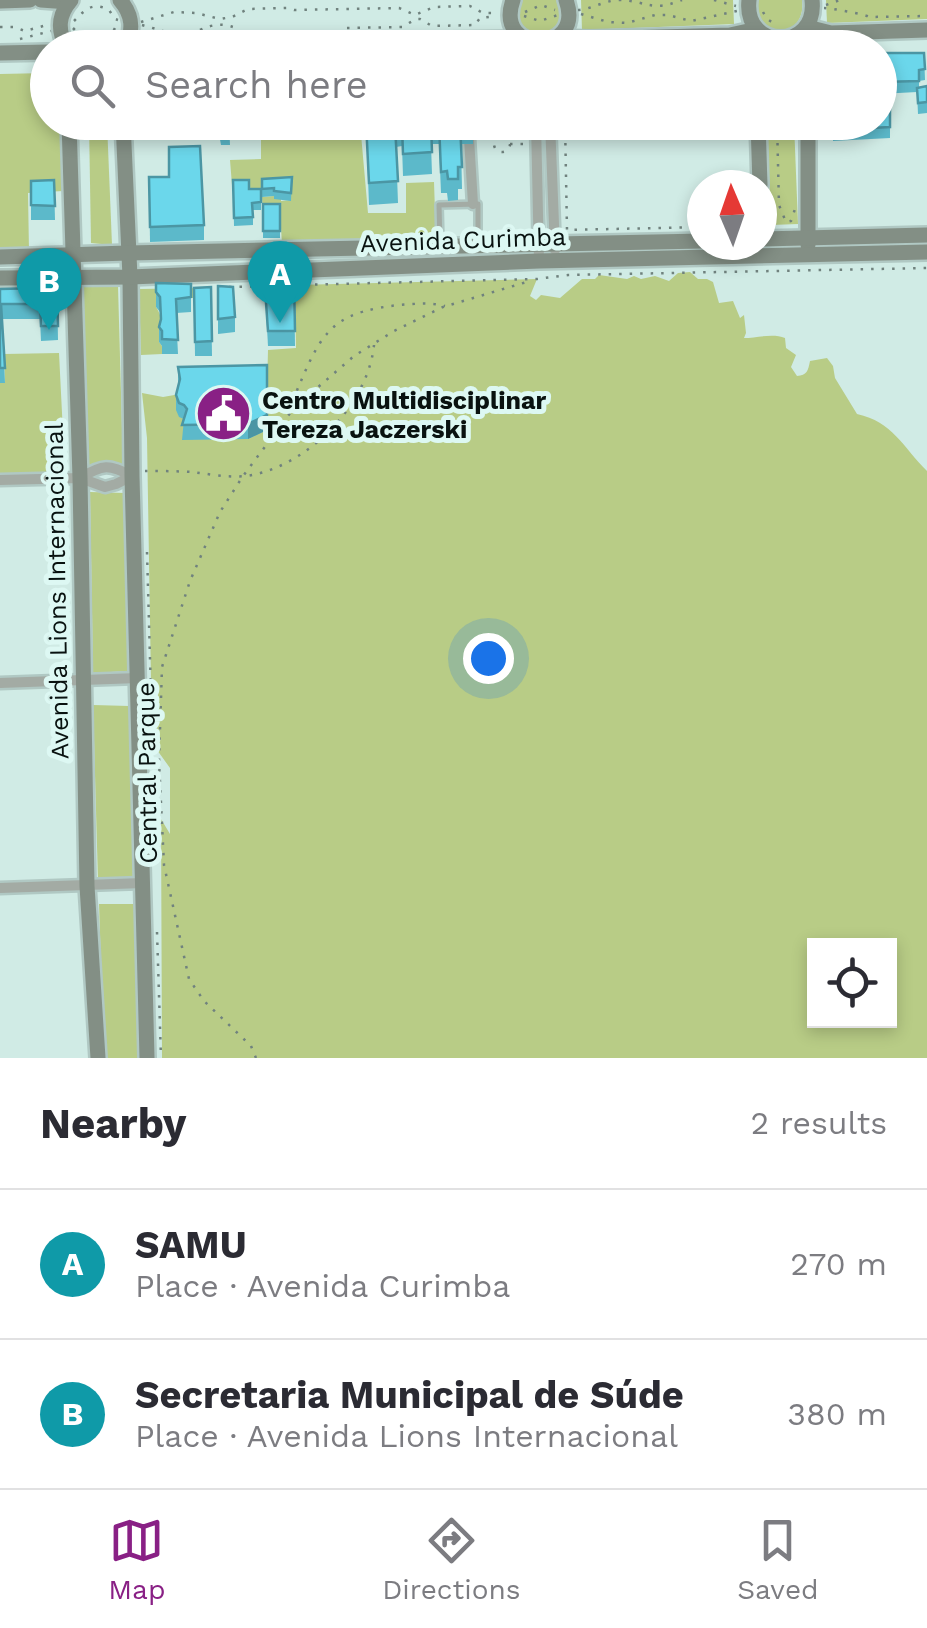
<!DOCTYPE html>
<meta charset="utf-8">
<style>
body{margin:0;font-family:"Work Sans",sans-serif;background:#f7f7f7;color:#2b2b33}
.controls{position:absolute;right:30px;bottom:30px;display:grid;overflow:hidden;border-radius:0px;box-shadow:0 5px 15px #0003}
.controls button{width:90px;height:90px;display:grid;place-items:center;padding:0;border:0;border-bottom:2px solid #e1e1e2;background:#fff;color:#2b2b33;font:50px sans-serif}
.compass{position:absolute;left:687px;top:170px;width:90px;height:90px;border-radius:50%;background:#fff;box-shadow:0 5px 15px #0003;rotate:358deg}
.you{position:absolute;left:488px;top:658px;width:35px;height:35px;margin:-25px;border:8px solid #fff;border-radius:50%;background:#1a73e8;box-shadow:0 0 0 15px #1a73e833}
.badge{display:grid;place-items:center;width:65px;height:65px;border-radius:50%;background:#892085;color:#fff;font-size:32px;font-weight:700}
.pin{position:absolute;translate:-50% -82px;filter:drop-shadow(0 2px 5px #0008)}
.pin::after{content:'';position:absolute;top:52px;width:35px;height:30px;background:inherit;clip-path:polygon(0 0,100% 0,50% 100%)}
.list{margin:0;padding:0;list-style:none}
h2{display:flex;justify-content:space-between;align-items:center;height:130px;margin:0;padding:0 40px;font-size:42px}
h2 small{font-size:32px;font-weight:400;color:#7c7c81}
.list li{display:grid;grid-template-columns:65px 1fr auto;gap:30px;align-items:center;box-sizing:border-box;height:150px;padding:0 40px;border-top:2px solid #e1e1e2}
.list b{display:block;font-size:38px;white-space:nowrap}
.list p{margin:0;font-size:32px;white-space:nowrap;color:#7c7c81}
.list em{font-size:32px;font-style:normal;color:#7c7c81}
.icon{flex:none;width:55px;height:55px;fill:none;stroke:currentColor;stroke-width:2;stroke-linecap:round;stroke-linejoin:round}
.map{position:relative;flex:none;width:927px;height:1058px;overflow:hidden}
.search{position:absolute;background:#fff;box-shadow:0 5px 15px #0003;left:30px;right:30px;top:30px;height:110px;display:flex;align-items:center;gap:25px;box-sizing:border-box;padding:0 35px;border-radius:55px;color:#7c7c81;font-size:38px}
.sheet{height:430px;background:#fff}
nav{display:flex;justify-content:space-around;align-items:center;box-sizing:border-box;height:140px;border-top:2px solid #e1e1e2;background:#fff;font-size:28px;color:#7c7c81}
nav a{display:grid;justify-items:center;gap:5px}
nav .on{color:#892085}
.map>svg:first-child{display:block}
.green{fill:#b8cc86;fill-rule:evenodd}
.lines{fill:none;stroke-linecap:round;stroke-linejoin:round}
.lane-casing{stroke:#b0c8c3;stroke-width:10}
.street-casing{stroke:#b0c8c3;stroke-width:15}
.secondary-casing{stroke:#b0c8c3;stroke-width:20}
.path{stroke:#70827e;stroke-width:2.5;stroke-dasharray:2.5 8;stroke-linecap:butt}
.lane{stroke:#a3aba4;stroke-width:5}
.street{stroke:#a3aba4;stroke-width:10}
.secondary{stroke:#838f85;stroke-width:15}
.wall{fill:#5cb9ca}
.shaded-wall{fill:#4b96a4}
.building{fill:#6bd7eb;stroke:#4b96a4;stroke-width:2.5}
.labels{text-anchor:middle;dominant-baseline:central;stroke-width:10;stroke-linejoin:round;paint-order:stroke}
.street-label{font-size:25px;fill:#091210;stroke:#ddf8f3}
.poi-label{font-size:25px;font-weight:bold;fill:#091210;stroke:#ddf8f3;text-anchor:start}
</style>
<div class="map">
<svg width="927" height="1058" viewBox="0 0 927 1058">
<rect width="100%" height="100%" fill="#d0ebe5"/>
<g class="green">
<path d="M520,0h40l3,20c-22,30 -56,11 -43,-20z"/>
<path d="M581,0h152l1,24 -152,6z"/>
<path d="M758,0h44c5,41 -49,41 -44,0z"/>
<path d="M826,0h101v19l-100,4z"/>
<path d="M47,73l1,49 13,1 2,68 -35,2 1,59 -29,1v-179z"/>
<path d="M89,123h18l5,122 -21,-2z"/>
<path d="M261,123h99l8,90h38v-30l28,-1 2,60 -154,2 -2,-32h-17l-1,-15 12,-1 7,2v3l10,-1v-15l-29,9 -11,1 -1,-9 -18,-1 -2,-25 31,-1z"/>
<path d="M767,123h27l4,101 -27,1z"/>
<path d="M690,272l8,7h9l6,3 6,21 14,-2 7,17 4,-3 2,18 -2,5c12,0 29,-5 41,0l1,10 10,7 -5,12 6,9c10,-1 11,-5 13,-15l17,-3 6,8 2,12 22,36c36,8 45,32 70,57v587h-765l-1,-239 9,15v-66l-18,-25 -5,-305 -5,-45 21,4 17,-3 7,34 61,11 18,-9 2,-80 28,-2 -1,-63 242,-6 -7,17 6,4 5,-5 19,3 22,-19h13l4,-4 28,4 7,-3 7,3 14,-3 14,5 9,-8zM814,946h76v75h-76z"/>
<path d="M83,286h35l5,178 -36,3z"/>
<path d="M200,288l-1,10h-43v9c7,9 6,24 3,35l3,4v8l-21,1 -2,-66z"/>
<path d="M59,353l6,120 -65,1v-91h5l-1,-29z"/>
<path d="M90,492l35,1 4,178 -36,2z"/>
<path d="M93,705l36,1 4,173 -35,2z"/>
<path d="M99,904h36l5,154h-36z"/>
</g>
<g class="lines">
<defs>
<path id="lane" d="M440,244l-1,-39 39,-1v40"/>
<g id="street">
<path d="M468,122l5,82"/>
<path d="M536,122l3,139"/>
<path d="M550,122l5,128"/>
<path d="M80,478c23,-14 29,-14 52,-2"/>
<path d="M0,480l80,-2 25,9 11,-3 16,-8"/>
<path d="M0,683l138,-5"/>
<path d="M0,888l143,-5"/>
</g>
<g id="secondary">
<path d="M41,0l28,2"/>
<path d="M120,0c13,15 14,30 5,48"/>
<path d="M513,0c-20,56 73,56 53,0"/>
<path d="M749,0c-6,52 69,52 63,0"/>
<path d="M0,1l30,-1"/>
<path d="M807,27l24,6 96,-3"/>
<path d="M557,38l33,1 140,-4 27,-6"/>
<path d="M127,44l397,-5"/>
<path d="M67,48c-10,-18 -9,-33 4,-48"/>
<path d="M0,53l48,-1"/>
<path d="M69,122l11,356 7,408 11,172"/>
<path d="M123,122l7,155 2,199 15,582"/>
<path d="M758,122l2,63"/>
<path d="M808,122v123"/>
<path d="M762,239l165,-4"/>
<path d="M0,257l128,-4 574,-12"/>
<path d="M0,278l130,-1 409,-16 388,-9"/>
</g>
</defs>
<use href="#lane" class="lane-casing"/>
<use href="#street" class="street-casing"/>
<use href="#secondary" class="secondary-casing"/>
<g class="path">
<path d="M714,0l22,6"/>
<path d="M826,5l14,-5"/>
<path d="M824,8c6,0 40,6 46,9l57,-1"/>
<path d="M578,10c14,-1 25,-9 40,-10 28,0 32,13 64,0"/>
<path d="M525,12l16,-7 14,5"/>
<path d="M763,12l4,7 8,5"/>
<path d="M581,14l27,8 19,1 28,-8h13l23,6 46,-10"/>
<path d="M524,16l16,5 18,-6"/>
<path d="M74,21c11,-11 18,-20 35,-11l6,9 3,1"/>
<path d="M141,22l33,-10 22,1 24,6 12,-2 16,-8 39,-1 7,2 105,-2 16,7 19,-8 36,-1 13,7h14"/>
<path d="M142,25l21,6"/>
<path d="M0,27h14l11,4 22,-6"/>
<path d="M73,28c11,11 17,21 35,12l7,-12 4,-1"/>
<path d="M347,28l55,-1 14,-8h4l12,7 43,-1 5,-7 16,-2"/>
<path d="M200,30c15,-7 26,-7 40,0"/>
<path d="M20,39l31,-8"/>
<path d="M565,122l2,108 135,-3"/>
<path d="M777,122l2,83 7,17 5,-1 4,-12"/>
<circle cx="502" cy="144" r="8"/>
<path d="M510,144h16"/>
<path d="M762,218l18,-1"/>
<path d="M294,285l243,-6 31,-4 359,-7"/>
<path d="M229,287l37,-1"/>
<path d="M292,411c1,-14 7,-25 12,-37 22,-51 39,-62 94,-69 16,-1 32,-3 47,1"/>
<path d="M145,471c15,0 31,0 47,1 17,2 36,6 54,4 60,-8 122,-71 128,-131"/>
<path d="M147,552l5,177"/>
<path d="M157,932l4,126"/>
<path d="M256,1058l-5,-12 -47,-45 -15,-22 -25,-114 -5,-104 3,-94 28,-86 30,-69 23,-36 51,-68 60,-52 40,-25 49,-24 87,-26"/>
</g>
<use href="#lane" class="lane"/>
<use href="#street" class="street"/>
<use href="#secondary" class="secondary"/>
</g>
<g class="wall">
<path d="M880,53h44l1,27 -6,1v6l8,-1v27l-9,1 -1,-22 -37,2z"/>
<path d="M890,100v38l-57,3v-19z"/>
<path d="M145,122h24v8l-24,2z"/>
<path d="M172,122h57l1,23h-9l-2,-11 -16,2v-5l-31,3z"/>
<path d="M366,122h107v22h-12l1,45h-4v11l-10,1 -1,-8h-6l-2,-49h-8l1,30 -29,2 -1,-30 -6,1 2,56 -29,2z"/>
<path d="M149,177l55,48v15l-54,2z"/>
<path d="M292,177l-1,24 -17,-2v-3l-12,1v-18z"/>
<path d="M54,180l1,40h-24v-39z"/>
<path d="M233,180l16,9h12v21h-8v15l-19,1z"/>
<rect x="263" y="204" width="17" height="34"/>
<path d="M264,274h30l1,72h-27z"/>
<path d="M156,283l35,1v28l-15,1 2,41h-16v-8l-3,-4v-15l2,-6 -1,-9 -4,-5z"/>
<path d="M57,284l1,56 -17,1 -1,-22h-38l3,64h-5v-94l39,-1z"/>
<path d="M218,286l17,31v15l-17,2z"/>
<path d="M211,287l1,69h-17l-1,-68z"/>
<path d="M178,367l89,63 -19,9 -66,1 2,-21 -5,-2 -3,-7v-15l2,-10z"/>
</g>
<path class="shaded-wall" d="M267,365v65l-19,9v-15z"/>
<g class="building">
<path d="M880,53h44l1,16 -6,1v11l-39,1z"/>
<path d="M927,86v16l-9,1 -1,-15z"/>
<path d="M880,100h10v27l-57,3v-8h47z"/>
<path d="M220,122h9l1,8h-9z"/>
<path d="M366,122h99l-5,1 2,44h-4v12h-10l-1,-8 -6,1 -2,-49h-8l1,29 -29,2 -1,-29h-7l3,56 -29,2z"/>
<path d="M200,146l4,79 -54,2 -1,-50h20v-30z"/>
<path d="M292,177l-1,16 -17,-2v-3l-12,1v-10z"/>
<path d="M54,180l1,26 -24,-1v-24z"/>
<path d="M233,180h16v9h12v13l-9,1 1,14 -19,1z"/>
<rect x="263" y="204" width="17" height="27"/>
<path d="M264,274h30l1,57h-27z"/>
<path d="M156,283l35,1v13l-15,2 2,41 -16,-1v-8l-3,-4 2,-8 -1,-22 -4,-5z"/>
<path d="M39,284h18l1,42h-17l-1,-22h-39l4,64h-5v-79l39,-1z"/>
<path d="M218,286l15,1 2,30 -17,2z"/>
<path d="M211,287l1,54 -17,1 -1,-54z"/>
<path d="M267,365v50l-19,9 -66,1 5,-16 -3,-4 -5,-2 -3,-8 4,-16 -2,-12z"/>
</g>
<defs>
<symbol id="civic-disc" viewBox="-11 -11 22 22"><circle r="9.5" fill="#892085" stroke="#ddf8f3"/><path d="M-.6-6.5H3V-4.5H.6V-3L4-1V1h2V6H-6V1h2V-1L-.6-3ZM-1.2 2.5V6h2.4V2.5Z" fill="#fff"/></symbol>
</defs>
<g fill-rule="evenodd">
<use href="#civic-disc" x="192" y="382" width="63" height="63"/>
</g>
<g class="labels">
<g class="street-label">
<text transform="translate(463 240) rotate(-2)">Avenida Curimba</text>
<text transform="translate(57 591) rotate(-91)">Avenida Lions Internacional</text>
<text transform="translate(147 773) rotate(-91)">Central Parque</text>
</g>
<g class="poi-label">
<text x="262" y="400">Centro Multidisciplinar<tspan x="262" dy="29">Tereza Jaczerski</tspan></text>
</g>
</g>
</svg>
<div class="controls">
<button><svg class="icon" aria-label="locate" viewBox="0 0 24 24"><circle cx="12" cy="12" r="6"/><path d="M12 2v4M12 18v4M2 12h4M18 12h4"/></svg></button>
</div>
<svg class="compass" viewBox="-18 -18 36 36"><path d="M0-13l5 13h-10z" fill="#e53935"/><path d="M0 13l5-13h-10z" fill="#7c7c81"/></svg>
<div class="you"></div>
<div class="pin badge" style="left:280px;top:323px;background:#0f9aa8">A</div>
<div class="pin badge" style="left:49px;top:330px;background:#0f9aa8">B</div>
<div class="search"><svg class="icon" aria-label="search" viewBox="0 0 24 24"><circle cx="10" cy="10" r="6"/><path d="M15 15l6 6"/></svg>Search here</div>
</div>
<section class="sheet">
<h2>Nearby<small>2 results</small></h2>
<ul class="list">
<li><span class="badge" style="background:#0f9aa8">A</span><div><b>SAMU</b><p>Place · Avenida Curimba</p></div><em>270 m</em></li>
<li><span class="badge" style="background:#0f9aa8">B</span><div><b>Secretaria Municipal de Súde</b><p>Place · Avenida Lions Internacional</p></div><em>380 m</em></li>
</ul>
</section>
<nav>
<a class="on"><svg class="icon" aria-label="map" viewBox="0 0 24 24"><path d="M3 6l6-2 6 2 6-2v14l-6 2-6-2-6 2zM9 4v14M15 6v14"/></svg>Map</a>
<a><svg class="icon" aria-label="directions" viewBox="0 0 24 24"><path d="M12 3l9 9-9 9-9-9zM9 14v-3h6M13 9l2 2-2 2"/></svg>Directions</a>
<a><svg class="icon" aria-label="saved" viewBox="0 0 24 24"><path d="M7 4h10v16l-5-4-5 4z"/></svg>Saved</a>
</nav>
